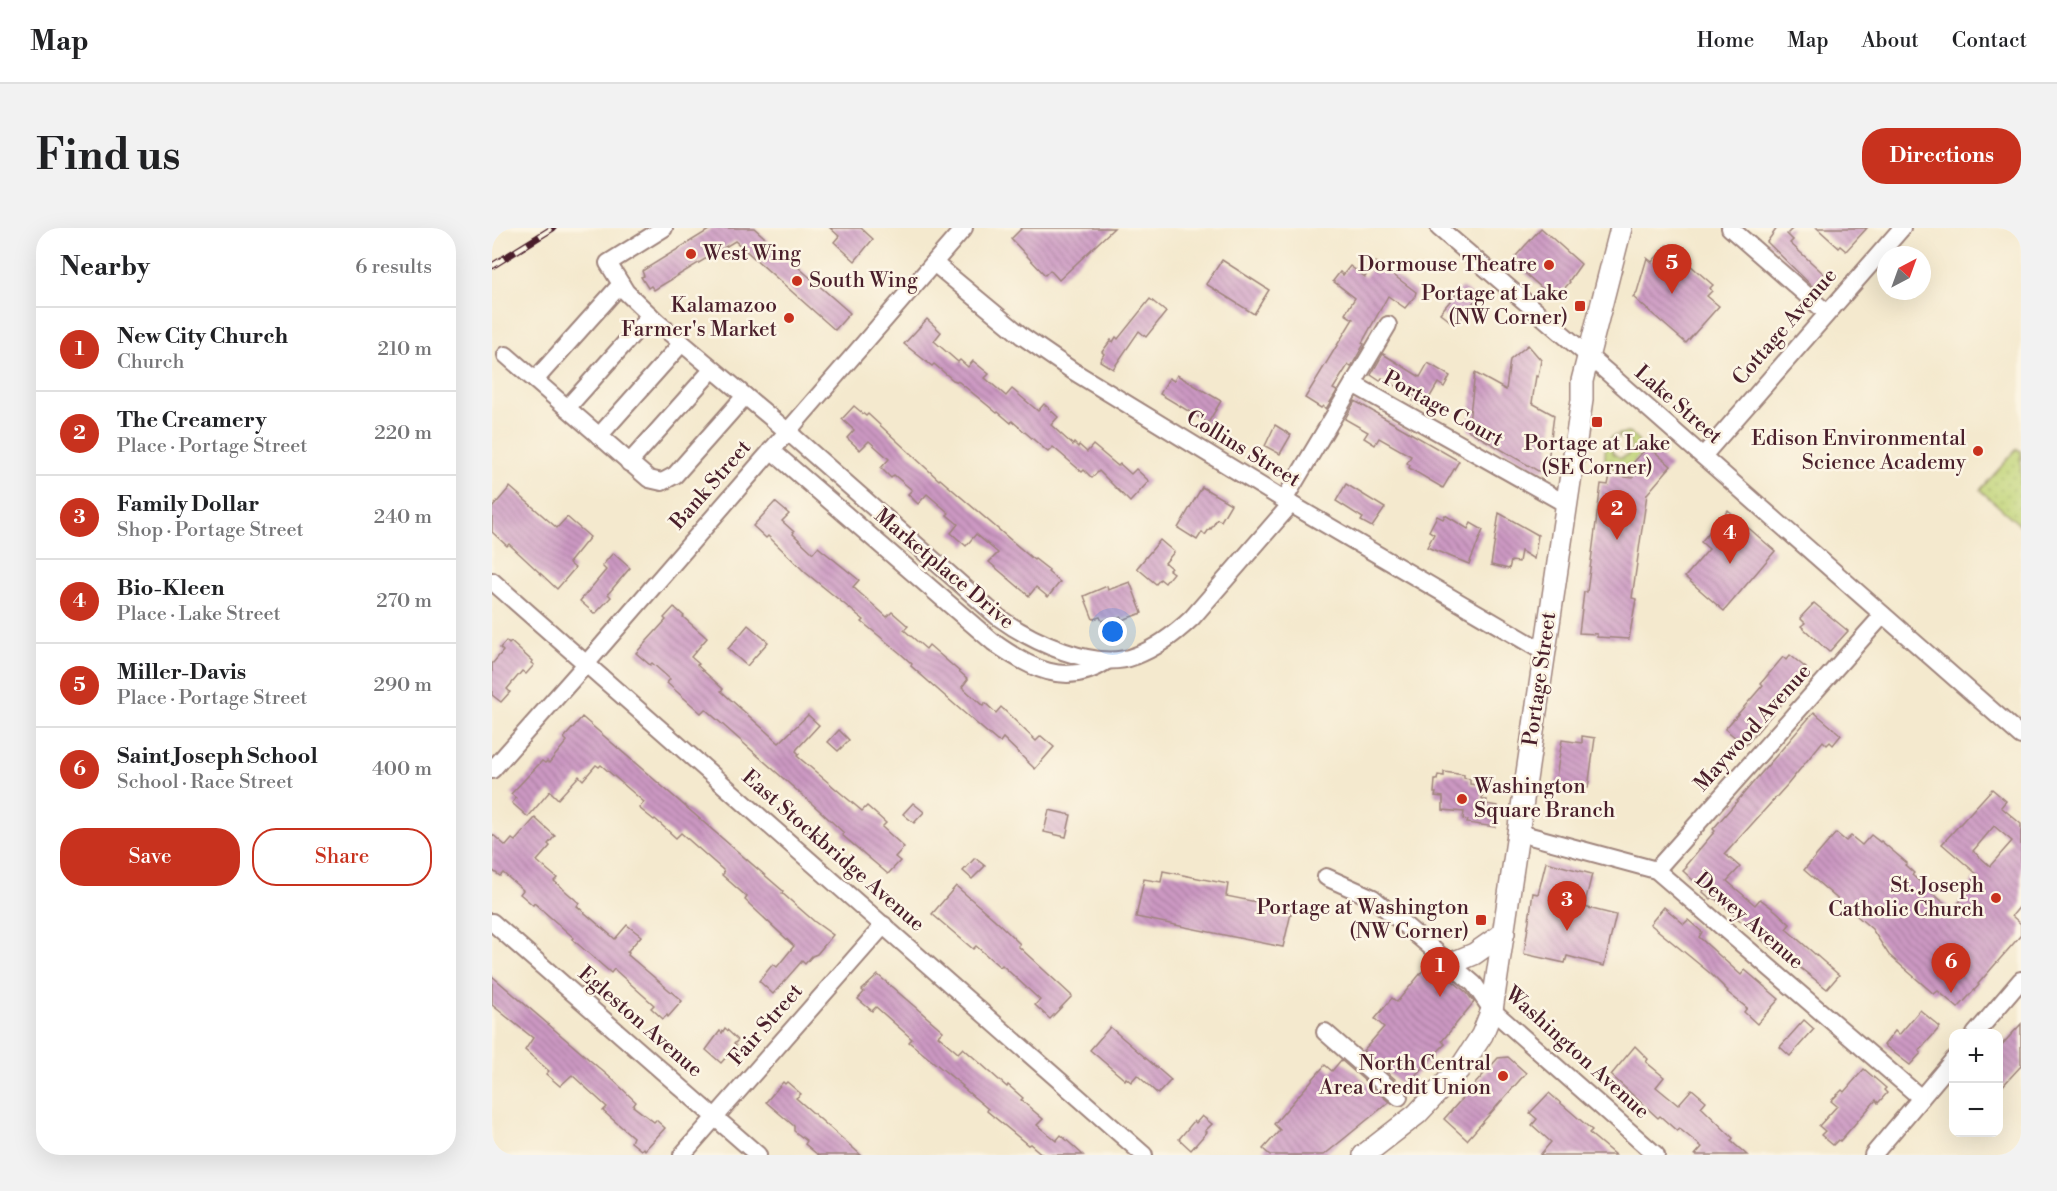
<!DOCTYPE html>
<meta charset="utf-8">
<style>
body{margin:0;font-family:"Libre Bodoni",serif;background:#f2f2f2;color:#202124}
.controls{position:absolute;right:18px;bottom:18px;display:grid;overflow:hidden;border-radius:12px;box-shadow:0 6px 24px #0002}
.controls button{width:54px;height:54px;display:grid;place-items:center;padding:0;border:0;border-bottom:2px solid #e0e0e0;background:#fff;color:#202124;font:30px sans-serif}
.compass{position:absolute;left:1385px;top:18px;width:54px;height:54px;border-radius:50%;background:#fff;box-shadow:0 6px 24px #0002;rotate:41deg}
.you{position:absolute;left:621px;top:404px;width:21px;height:21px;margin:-15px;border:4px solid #fff;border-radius:50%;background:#1a73e8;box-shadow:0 0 0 9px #1a73e833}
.badge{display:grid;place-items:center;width:39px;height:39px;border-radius:50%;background:#c8321e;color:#fff;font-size:20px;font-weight:700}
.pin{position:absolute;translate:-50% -50px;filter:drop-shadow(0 2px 3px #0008)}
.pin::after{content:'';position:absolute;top:32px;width:21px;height:18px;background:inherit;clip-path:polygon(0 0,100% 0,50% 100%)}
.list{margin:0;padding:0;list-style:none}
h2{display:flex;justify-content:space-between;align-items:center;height:78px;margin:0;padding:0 24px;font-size:26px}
h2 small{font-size:20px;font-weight:400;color:#757577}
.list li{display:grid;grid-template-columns:39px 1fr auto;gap:18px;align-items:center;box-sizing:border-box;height:84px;padding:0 24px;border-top:2px solid #e0e0e0}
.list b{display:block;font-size:22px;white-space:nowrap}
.list p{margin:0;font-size:20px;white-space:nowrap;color:#757577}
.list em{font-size:20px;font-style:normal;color:#757577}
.actions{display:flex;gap:12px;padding:18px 24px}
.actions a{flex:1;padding:14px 0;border:2px solid #c8321e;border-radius:24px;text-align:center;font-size:21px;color:#c8321e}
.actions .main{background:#c8321e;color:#fff}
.map{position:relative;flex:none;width:1529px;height:927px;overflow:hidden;border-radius:24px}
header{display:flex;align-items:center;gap:36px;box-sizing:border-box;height:84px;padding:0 30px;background:#fff;border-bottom:2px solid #e0e0e0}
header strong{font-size:28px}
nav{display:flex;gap:33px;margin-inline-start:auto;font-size:21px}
.intro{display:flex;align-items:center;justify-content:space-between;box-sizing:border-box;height:144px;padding:0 36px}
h1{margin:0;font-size:42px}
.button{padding:15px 27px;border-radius:24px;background:#c8321e;color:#fff;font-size:21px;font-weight:700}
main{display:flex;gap:36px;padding:0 36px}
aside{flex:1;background:#fff;border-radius:24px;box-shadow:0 6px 24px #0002}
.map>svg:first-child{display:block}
.park{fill:url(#park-dots);stroke:#857a51;stroke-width:1.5}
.building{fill:url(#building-back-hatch);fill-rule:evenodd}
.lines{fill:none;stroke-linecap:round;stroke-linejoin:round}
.minor-casing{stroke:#9f847c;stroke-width:20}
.major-casing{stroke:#9f847c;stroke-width:24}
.minor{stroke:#fff;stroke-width:16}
.major{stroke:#fff;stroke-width:21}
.rail-casing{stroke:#4a1f2b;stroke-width:7}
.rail{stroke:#fcf5e5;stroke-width:4.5;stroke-dasharray:14;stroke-linecap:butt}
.poi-dot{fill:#c8321e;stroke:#fcf5e5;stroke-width:2}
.labels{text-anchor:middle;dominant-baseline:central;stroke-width:5;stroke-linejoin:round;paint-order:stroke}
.poi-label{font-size:21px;fill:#4a1f2b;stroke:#fcf5e5;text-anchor:end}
.street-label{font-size:21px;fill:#4a1f2b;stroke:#fcf5e5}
</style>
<header>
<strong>Map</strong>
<nav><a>Home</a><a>Map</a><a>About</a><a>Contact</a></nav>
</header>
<div class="intro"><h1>Find us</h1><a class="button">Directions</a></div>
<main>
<aside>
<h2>Nearby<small>6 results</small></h2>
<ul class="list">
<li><span class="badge">1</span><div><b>New City Church</b><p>Church</p></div><em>210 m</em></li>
<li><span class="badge">2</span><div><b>The Creamery</b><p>Place · Portage Street</p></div><em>220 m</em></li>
<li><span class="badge">3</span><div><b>Family Dollar</b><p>Shop · Portage Street</p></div><em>240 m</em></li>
<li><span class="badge">4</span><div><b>Bio-Kleen</b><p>Place · Lake Street</p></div><em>270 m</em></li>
<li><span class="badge">5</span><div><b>Miller-Davis</b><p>Place · Portage Street</p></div><em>290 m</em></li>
<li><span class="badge">6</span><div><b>Saint Joseph School</b><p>School · Race Street</p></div><em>400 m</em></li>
</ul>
<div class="actions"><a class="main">Save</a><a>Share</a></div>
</aside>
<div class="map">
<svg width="1529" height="927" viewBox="0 0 1529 927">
<defs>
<pattern id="park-dots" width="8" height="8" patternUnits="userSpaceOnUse" patternTransform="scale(1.5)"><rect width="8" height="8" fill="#c0d477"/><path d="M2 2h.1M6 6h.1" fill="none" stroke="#a6b667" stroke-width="1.8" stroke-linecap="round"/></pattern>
<pattern id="building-back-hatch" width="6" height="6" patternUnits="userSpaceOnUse" patternTransform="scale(1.5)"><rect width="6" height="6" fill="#cc99c3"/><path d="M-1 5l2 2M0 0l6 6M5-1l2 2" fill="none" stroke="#a87c9f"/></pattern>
</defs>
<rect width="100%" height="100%" fill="#fcf5e5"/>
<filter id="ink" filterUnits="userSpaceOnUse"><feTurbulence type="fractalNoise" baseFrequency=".0167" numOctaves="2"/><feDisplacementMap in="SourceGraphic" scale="12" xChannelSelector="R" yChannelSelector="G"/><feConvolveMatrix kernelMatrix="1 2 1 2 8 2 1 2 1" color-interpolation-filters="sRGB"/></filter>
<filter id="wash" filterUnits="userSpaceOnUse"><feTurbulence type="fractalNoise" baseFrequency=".008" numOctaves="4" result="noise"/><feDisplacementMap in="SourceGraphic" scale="24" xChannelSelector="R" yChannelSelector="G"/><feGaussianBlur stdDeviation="1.35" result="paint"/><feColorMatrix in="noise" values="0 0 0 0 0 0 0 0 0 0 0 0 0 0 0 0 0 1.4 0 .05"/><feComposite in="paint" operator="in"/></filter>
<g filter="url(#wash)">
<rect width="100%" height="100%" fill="#f4e9ce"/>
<g class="park">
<path d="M1136,205l8,4 8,15 -11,16c-10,5 -21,3 -28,-7 0,-11 -1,-20 10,-26l1,4 -5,7 2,7 7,5 8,-3 3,-6c0,-7 -4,-12 -11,-11l-2,-4z"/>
<path d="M1525,221l4,2v75l-41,-36z"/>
</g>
<g id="blocks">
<g class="building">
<path d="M220,0h42l96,85 -15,17 -100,-89 -81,49 -3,-4 -3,2 -7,-11 3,-1 -2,-5z"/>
<path d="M338,0h31l12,11 -18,22 -21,-19 5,-6z"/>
<path d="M530,0h92l-55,52 -9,-10 -5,5 -34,-36z"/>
<path d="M1049,0l40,36 -12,17 1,1 -13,15 -4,-4 -2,3 -34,-30 3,-4 -5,-5z"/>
<path d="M1285,0h16l-6,6 6,6 -3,3 34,31 -11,13 -46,-45z"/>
<path d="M1325,0h50l-21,23 -6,-5 -1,2z"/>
<path d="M1175,17l46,40 -3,3 2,3 -5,5 12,10 -33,37 -53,-46 4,-5 10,-34 5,4z"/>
<path d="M730,32l47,30 -15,24 -48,-30z"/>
<path d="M884,34l40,30 -1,4 -10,12 -17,-12 -26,47 2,1 -13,23 -3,-2 -15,24 4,2 -11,18 -3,-3 -2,2 -16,-10 48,-79 -8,-5 10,-16 -22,-17 7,-9 3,3 7,-9 15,11z"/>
<path d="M970,59l14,12 -21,26 -15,-12z"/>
<path d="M658,71l16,13 -20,25 -7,-6 -26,38 -13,-8 4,-7 -2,-2 9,-12 2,2 3,-5 2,2z"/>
<path d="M435,91l14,13 -7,9 24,21 2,-2 8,7 5,-6 16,13 -4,4 21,18 6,-7 26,22 6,-7 14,13 -7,8 22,20 1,-2 4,4 1,-2 8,7 6,-7 25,21 2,-2 11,10 5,-5 13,12 -19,21 -31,-31 -7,7 -8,-8 -2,2 -29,-25 -5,5 -36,-31 -1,2 -13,-11 -1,1 -38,-31 -6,-2 -19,-16 -2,2 -28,-22z"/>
<path d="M1036,117l13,15 -3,17 -2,-1 -4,27 22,12 -7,54 -9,2 -70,-41 7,-57 31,17 4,-30z"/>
<path d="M891,126l37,23 8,-14 22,13 -6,11 -6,-4 -14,24 -11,-6 2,-4 -33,-19 -2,3 -9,-6z"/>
<path d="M685,147l44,26 -13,22 -48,-29 9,-16 5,3z"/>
<path d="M863,173l104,60 -16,27 -34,-20 1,-3 -3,-2 4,-7 -32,-18 -4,7 -11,-7 4,-6 -23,-13z"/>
<path d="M362,178l12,10 2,-2 71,66 1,-1 94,81 1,-1 14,11 -1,2 12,10 -12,15 -12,-10 -7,9 -40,-34 9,-9 -22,-19 -10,12 -15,-13 7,-9 -11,-9 2,-2 -22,-19 -9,10 -10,-10 4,-4 -18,-15 -3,3 -10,-10 8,-9 -20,-18 -9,9 -13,-12 7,-8 -12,-11z"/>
<path d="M783,197l16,10 -11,19 -15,-8z"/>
<path d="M1156,218l23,20 -24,28 -15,104 4,1 -7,40 -32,-2v-3l-18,-1 5,-41h3l14,-108 7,1 2,-10 23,3v-15z"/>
<path d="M854,256l39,24 -13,19 -11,-6 2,-3 -27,-17z"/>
<path d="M18,259l47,41 10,-11 23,20 -21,26 6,5 -18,21 -48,-45 -2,2 -15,-14v-24z"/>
<path d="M710,259l29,17 -10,17 -4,-2 -6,10 -1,-1 -5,7 -3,-3 -5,8 -19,-12z"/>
<path d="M283,274l14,12 -7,7 12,11 -1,2 20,19 5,-6 41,33 -6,7 34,30 5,-5 16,14 -4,4 22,19 3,-4 39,34 -6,8 21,19 2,-3 11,10 5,-6 35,34 5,-5 13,11 -19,22 -32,-31 -3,4 -3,-1 -35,-30 -51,-45 1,-2 -12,-11 -38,-31 2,-2 -58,-47 -38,-37 -2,2 -13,-12z"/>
<path d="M1236,282l47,41 -51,60 -39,-34 24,-28 -8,-7z"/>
<path d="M1007,285l39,22 -4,24 -13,-8 -2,11 -8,-1 -2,8 -18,-4z"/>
<path d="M953,287l23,14 3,-6 12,7 -14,34 -42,-17 7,-13 -5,-3 8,-15 6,3z"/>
<path d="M668,312l14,12 -9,11 6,5 -2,2 4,3 -8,10 -5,-4 -4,5 -19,-16z"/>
<path d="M121,325l17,15 -22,26 3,3 -16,17 -15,-13 26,-31 -4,-4z"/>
<path d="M638,354l12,31 -20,7 -1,-3 -11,4 -1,-2 -7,2 -2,-4 -7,2 -9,-23 23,-10 1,4z"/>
<path d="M1322,375l34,28 -19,21 -28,-26 4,-3 -5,-5z"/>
<path d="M182,379l10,9 -1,1 24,21 -16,19 8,7 -2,1 26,24 -2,2 58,52 29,-28 11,10 -22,24 -1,2 3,3 -2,2 65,55 5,-5 19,17 -4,4 22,20 -9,10 5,4 -12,13 -46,-39 2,-2 -25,-23 -114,-101 -4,4 -34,-30 3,-4 -18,-16 -2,2 -14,-12 30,-33 -2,-2z"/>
<path d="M256,397l20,17 -21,24 -19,-17z"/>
<path d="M14,413l3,3 2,-2 21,19 -1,2 3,2 -8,9 -4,-3 -15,18 3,3 -9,10 -9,-7v-31l11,-13 -3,-3z"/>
<path d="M1298,427l16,13 -23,28 3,2 -40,47 -3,-3 -1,1 -17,-14 38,-44 -2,-2 22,-26 3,3z"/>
<path d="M1322,484l27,23 -8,10 -3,-3 -3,3 -4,-4 -35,43 -63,70 15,13 -13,14 28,24 5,-6 16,12 14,13 -4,5 53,46 -12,14 -38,-30 -1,1 -18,-13 -57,-50 -2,2 -8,-7 1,-2 -21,-19 4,-4 -2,-1 30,-35 -2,-2z"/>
<path d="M90,489l201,174 -1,2 33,29 18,13 -16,19 -5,2 -7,8 -3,-3 -29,33 -14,-13 14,-17 4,3 17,-21 -49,-46 2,-3 -25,-22 2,-2 -1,-3 -42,-37 -5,5 -21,-19 -1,1 -15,-12 5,-6 -43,-37 -2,2 -3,-2 -13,15 -4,-4 -21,23 -8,-8 -22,26 -16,-14 4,-5 -5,-4 31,-33 3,2 2,-2 2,2 18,-22 -3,-3z"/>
<path d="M347,502l10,10 -11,11 -10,-9z"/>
<path d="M1090,508l13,2 -7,50 -33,-4 7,-44 20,3z"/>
<path d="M952,544l20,3v3l6,1v5l13,2 -1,14h5l-1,4 12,2 -3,21 -28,-4 1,-3 -5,-1 1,-7 -21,-2v-13l-8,-1 1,-3h-2l1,-13h2l1,-5 6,1z"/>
<path d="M1500,561l14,12 -5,6 20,17v81l-9,11 9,8v11l-43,49 1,1 -21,23 -20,-17 -4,3 -45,-39 -17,-26 -68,-59 32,-37 10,8 5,-5 11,9 9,-10 9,7 1,-1 26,22 -2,2 9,8 -2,2 40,35 21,-23 -3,-3 8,-9 -36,-31zM1502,598l18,15 -22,25 -17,-15z"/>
<path d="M421,575l11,9 -10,11 -11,-9z"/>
<path d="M557,582l22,5 -5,22 -22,-5z"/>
<path d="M43,590l20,18 -7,8 2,2 -13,15 20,17 -3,3 25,22 -2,3 38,33 12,-14 14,11 -14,16 2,1 -1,2 54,46 -14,16 -1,-2 -4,4 -12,-11 3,-3 -40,-36 -3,4 -39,-34 2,-1 -40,-35 -1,2 -13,-11 3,-4 -20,-17 -3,3 -8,-6v-36l14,12 6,-7 3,2z"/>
<path d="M483,630l10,8 -13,13 -9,-8z"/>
<path d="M1054,634l46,12 -8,33 32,8 -12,51 -37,-10 -2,7 -41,-9 9,-61 5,1z"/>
<path d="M671,643l65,13 -2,12 66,13 -9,38 -147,-30 8,-38 17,3z"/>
<path d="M464,658l38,33 26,25 -2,2 54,50 -22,23 -15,-14 5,-5 -38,-35 -2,2 -24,-21 -3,3 -41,-35z"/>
<path d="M1172,679l20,17 4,-4 14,12 -3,5 42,38 4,-5 34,29 -22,25 -13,-12 3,-4 -20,-16 1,-1 -17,-17 -61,-50z"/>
<path d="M938,734l37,31 7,9 -32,39 3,3 -41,43 -41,-36 21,-24 -9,-8 17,-21 5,4z"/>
<path d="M386,747l65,56 -5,5 20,17 5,-5 44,39 1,-2 15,13 -2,2 22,19 -6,6 19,16 5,-6 22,20h-40l-13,-11 -2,1 -41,-34 1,-2 -26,-22 1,-1 -54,-44 3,-3 -36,-32 -4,4 -14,-12 6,-7 -2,-2z"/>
<path d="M0,748l121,104 23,22 -3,4 21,16 2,-2 9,8 -20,22 -2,-2 -2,2 -10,-8 2,-5 -30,-26 4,-4 -35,-32 -12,11 -14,-12 3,-3 -24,-21 8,-12 -41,-33z"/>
<path d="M1428,782l20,17 -21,24 2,2 -11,12 -26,-20 11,-14 4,4z"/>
<path d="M1312,792l10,9 -24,27 -10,-9z"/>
<path d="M1529,796v42l-23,25v-42z"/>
<path d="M618,799l61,53 -13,14 -21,-19 -6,7 -5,-4 -1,2 -35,-30z"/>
<path d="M233,800l13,12 -4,4 2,2 -15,17 -15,-13 14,-19 2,2z"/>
<path d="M1143,818l13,13 -2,3 18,15 -8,10 22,18 14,-16 14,12 -5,6 32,31 -2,3 16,14h-52l7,-8 -21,-17 -2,-2 -2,3 -17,-15 -2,2 -47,-43z"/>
<path d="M1016,829l18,16 -59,67 -23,-21 54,-61z"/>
<path d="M849,832l48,42 -65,53h-54l-7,-6 17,-19 -6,-6 51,-59 7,6z"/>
<path d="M1372,841l22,19 -2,2 3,3 -9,10 -2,-3 -36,41 -2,-1 -5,5 -12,-10 4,-4 -6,-5 18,-20 -6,-5 11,-11 2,2z"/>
<path d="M291,854l2,2 2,-2 14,12 -5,4 65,57h-43l-13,-11 2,-3 -13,-10v-5l-28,-24z"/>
<path d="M1057,865l43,37 -3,3 26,22h-75l11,-13 -19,-17 5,-6 -7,-6z"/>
<path d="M710,888l10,8 -7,7 2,1 -16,18 -12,-11 15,-18 2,2z"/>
</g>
</g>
</g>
<g filter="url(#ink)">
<use href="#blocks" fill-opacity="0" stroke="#9f847c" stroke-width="1.5"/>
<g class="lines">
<defs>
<g id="minor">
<path d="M172,0l-56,35 18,29 31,30 130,109 211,186c33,24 97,55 137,39 22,-8 40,-22 57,-38l99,-114"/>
<path d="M947,0l168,144 414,364"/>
<path d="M1238,0l97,85"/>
<path d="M442,35l88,73 51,35 211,129 260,152"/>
<path d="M14,127l143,124 13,3 13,-7 70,-79"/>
<path d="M43,152l86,-96"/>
<path d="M861,156l35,-59"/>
<path d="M75,180l83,-93"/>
<path d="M107,208l82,-92"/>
<path d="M279,222l222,192c35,25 73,47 114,19"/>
<path d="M1211,228l199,-228"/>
<path d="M137,235l83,-93"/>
<path d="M792,272l69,-116 213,120"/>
<path d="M0,353l652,574"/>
<path d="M0,542l94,-106 378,-436"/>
<path d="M1027,605l137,37 265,228"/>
<path d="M1164,642l227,-255"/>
<path d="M834,649l47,21 101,86 18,26 164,145"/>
<path d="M0,694l266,233"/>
<path d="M833,804l74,65"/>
<path d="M1483,806l46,-54"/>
<path d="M190,927l202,-230"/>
<path d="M1381,927l81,-96"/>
</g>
<g id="major">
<path d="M958,736l24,-10 30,-21"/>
<path d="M872,927l53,-41 44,-47 21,-32 10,-25 90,-610v-19l39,-153"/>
</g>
</defs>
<use href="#minor" class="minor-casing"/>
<use href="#major" class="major-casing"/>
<use href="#minor" class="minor"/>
<use href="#major" class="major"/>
<defs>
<path id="rail" d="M0,38l61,-38"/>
</defs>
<use href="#rail" class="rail-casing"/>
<use href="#rail" class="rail"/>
</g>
</g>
<g class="poi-dot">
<circle cx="199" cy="26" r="6"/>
<circle cx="1057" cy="37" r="6"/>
<circle cx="305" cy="53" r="6"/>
<rect x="1082" y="72" width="12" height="12" rx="3"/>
<circle cx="297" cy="90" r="6"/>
<rect x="1099" y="188" width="12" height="12" rx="3"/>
<circle cx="1486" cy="223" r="6"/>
<circle cx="970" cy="571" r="6"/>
<circle cx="1504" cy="670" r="6"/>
<rect x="983" y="686" width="12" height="12" rx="3"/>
<circle cx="1011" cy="848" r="6"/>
</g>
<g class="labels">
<g class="poi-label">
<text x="211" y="26" text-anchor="start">West Wing</text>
<text x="1045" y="37">Dormouse Theatre</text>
<text x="317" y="53" text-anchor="start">South Wing</text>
<text x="1076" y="66">Portage at Lake<tspan x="1076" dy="24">(NW Corner)</tspan></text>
<text x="285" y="78">Kalamazoo<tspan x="285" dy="24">Farmer's Market</tspan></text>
<text x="1474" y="211">Edison Environmental<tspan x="1474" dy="24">Science Academy</tspan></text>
<text x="1105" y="216" text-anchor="middle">Portage at Lake<tspan x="1105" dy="24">(SE Corner)</tspan></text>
<text x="982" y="559" text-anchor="start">Washington<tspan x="982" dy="24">Square Branch</tspan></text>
<text x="1492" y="658">St. Joseph<tspan x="1492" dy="24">Catholic Church</tspan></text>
<text x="977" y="680">Portage at Washington<tspan x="977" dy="24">(NW Corner)</tspan></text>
<text x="999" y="836">North Central<tspan x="999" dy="24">Area Credit Union</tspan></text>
</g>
<g class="street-label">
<text transform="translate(1293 99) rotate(-49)">Cottage Avenue</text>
<text transform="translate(1186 177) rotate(41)">Lake Street</text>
<text transform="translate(951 181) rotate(29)">Portage Court</text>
<text transform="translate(751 221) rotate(31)">Collins Street</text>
<text transform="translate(219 257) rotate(-49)">Bank Street</text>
<text transform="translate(452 341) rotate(40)">Marketplace Drive</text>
<text transform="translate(1048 451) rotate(-82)">Portage Street</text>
<text transform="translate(1261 500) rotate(-48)">Maywood Avenue</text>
<text transform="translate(341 623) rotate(41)">East Stockbridge Avenue</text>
<text transform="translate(1257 693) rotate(41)">Dewey Avenue</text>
<text transform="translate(148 794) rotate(41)">Egleston Avenue</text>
<text transform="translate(274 797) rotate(-49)">Fair Street</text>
<text transform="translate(1085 825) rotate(42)">Washington Avenue</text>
</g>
</g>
</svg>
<div class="controls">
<button>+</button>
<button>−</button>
</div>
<svg class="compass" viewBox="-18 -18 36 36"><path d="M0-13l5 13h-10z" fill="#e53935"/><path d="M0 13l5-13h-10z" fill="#757577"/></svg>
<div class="you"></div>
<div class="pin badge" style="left:948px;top:769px">1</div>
<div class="pin badge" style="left:1125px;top:312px">2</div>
<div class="pin badge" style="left:1075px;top:703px">3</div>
<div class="pin badge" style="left:1238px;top:336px">4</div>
<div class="pin badge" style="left:1180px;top:66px">5</div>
<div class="pin badge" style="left:1459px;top:765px">6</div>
</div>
</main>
